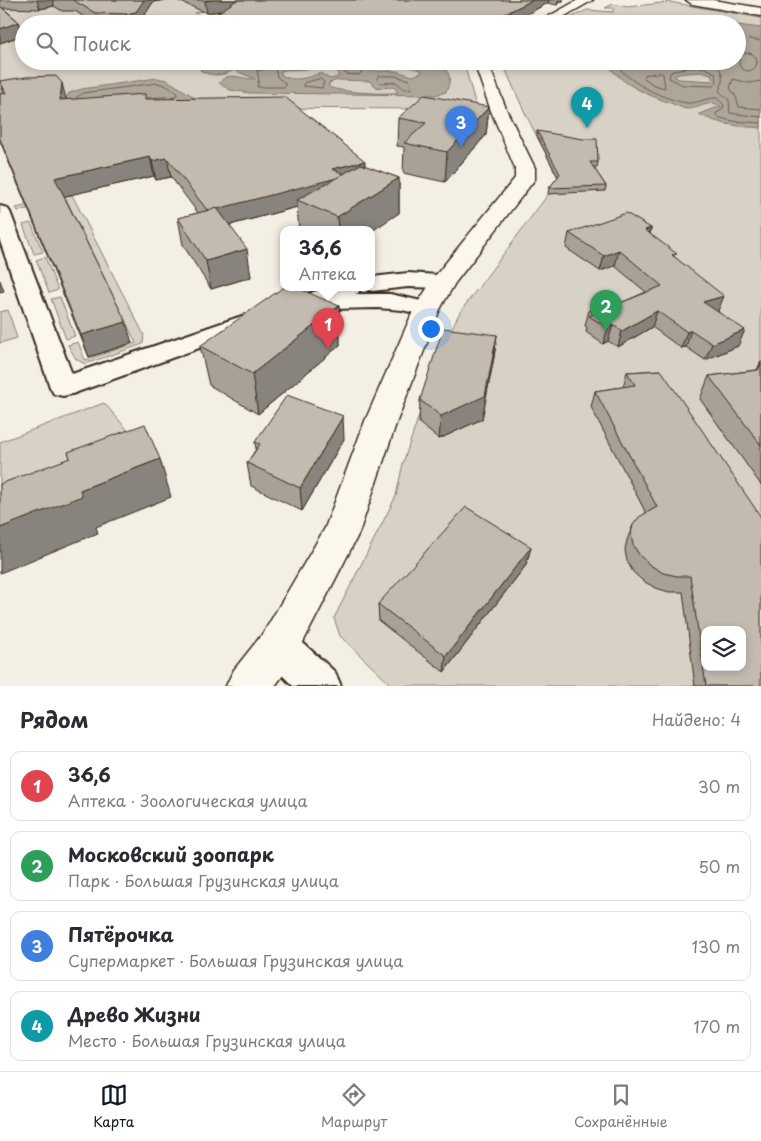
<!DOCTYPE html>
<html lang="ru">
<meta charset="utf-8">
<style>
body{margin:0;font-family:"Playpen Sans",sans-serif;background:#f2f2f3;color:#2b2b33}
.controls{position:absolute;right:15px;bottom:15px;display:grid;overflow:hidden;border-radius:10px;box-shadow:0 2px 8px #0003}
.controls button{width:45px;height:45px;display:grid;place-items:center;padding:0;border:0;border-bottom:1px solid #e1e1e2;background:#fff;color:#2b2b33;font:25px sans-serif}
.you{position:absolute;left:430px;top:328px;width:18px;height:18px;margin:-12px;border:4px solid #fff;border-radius:50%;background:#1a73e8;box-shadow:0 0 0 8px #1a73e833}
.badge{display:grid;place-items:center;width:32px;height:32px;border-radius:50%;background:#111827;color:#fff;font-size:16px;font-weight:700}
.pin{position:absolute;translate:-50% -41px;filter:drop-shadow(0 1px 2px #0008)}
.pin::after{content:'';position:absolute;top:26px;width:18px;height:15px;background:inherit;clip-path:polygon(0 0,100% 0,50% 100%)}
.popup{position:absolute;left:280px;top:226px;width:95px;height:65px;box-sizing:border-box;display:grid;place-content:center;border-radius:10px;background:#fff;filter:drop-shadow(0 1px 4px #0005);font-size:16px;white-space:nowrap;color:#7c7c81}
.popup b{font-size:19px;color:#2b2b33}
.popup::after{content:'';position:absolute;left:50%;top:100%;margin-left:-10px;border:10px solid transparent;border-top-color:#fff}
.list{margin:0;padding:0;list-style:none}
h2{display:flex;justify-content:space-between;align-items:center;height:65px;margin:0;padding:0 20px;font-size:21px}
h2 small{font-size:16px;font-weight:400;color:#7c7c81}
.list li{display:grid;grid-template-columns:32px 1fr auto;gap:15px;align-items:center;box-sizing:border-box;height:70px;margin:0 10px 10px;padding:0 10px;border:1px solid #e1e1e2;border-radius:10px}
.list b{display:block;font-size:19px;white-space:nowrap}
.list p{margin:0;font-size:16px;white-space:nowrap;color:#7c7c81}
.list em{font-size:16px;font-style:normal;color:#7c7c81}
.icon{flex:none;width:28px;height:28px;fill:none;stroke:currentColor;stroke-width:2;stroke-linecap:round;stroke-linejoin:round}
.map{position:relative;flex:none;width:761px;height:686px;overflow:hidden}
.search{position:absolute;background:#fff;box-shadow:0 2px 8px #0003;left:15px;right:15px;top:15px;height:55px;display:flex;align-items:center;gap:12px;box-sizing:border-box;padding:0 18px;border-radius:28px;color:#7c7c81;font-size:19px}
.sheet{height:385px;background:#fff}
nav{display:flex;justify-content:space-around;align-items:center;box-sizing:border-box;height:70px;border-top:1px solid #e1e1e2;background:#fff;font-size:14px;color:#7c7c81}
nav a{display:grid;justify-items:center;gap:2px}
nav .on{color:#111827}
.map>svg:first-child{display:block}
.green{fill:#d8d1c6;stroke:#8a7e72;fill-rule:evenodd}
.water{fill:#afa69a;stroke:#817468;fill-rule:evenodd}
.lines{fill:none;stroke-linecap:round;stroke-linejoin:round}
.shore{stroke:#695c50;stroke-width:1}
.street-casing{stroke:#3b2a1e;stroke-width:4}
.secondary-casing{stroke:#3b2a1e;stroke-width:3}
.primary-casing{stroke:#3b2a1e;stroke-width:3}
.street{fill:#fbf7ec;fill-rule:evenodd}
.secondary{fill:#fbf7ec;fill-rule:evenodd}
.primary{fill:#fbf7ec;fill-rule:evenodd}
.wall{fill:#a8a197;stroke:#3b2a1e}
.shaded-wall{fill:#88837b;stroke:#3b2a1e}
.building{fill:#c3bbb0;stroke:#3b2a1e;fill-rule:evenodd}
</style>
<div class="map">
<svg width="761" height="686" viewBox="0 0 761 686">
<rect width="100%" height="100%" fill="#f3efe4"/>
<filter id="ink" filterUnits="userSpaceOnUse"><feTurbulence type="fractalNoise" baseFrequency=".02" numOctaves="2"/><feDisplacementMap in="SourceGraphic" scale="10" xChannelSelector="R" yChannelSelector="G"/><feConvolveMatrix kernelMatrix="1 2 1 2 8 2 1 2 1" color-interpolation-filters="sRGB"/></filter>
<g filter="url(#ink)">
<g class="green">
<path d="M50,0h204l-60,13 23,11h-193v37h445l-4,2v4l12,42 -292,-1 -185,11v-115z"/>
<path d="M669,2l92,16v668h-369l-52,-50 -6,-18 62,-122 7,-33 38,-113 19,-38 99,-132 -34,-67 -19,-42 5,-2 -2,-6 3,-2h225v-37h-179l-1,-2 11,-3 19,-9 26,2v-4h-8l8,-4 15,3zM705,630h37v37h-37z"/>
<path d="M72,195l72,140 -1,9 -58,20 -9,-5 -8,-14 10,-3 7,18 51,-17 -70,-144 -48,12 -2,-3z"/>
<path d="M31,223l12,29 -9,2 -11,-29z"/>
<path d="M45,257l13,33 -9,3 -13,-33z"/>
<path d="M60,297l15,39 -9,3 -15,-40z"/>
<path d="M8,310l9,28 -17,5v-31z"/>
<path d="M104,403l41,47 -145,57v-65z"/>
</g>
<g class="water">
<path d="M695,17l37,7h-98c19,-7 44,5 61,-7z"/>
<path d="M737,25l24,3v12l-13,-1 13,2v87c-23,-2 -42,-3 -62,-14l22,-8c-12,-7 -21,3 -34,3 -4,0 -10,-4 -14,-5 -22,-8 -50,-18 -64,-38l1,-5h29l1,2 13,1v-3h84zM704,72l7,2 2,7 -34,-2 -5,-3c6,-4 22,-3 30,-4z"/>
<path d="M272,61h30l13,3 25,-3h73l33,9c6,7 3,15 0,22l-11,3 -185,-2 -20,-3 -11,-7c10,-13 23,-3 36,-4l-21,-9c-10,6 -24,7 -34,0 13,-7 34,-7 49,-7 9,0 15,5 23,-2zM377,63c15,0 29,3 44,7l1,2 -9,4 -17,-5h-24l-8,-3zM326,68l12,3v6l-8,2 -10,-6c-11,5 -30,10 -39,1v-3l4,-1zM338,80l31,1 9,7 16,-1 4,5c-9,3 -60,0 -69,-5v-4z"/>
<path d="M157,78l10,2 32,20h-134l4,-7 13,-4z"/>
</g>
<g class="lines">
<g class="shore">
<circle cx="748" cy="62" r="9"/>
<path d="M275,61v5l2,1 50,-4 14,4 5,7 13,1 2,-2v-8l5,-4"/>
<path d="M615,61c7,19 52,40 72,42 10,1 20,-6 30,-5l7,7 -2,5 -6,3 1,4 15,4 29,2"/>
<path d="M707,61c15,4 19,16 12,30l10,9 1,13 31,4"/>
<path d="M704,67l11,6 2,8 -3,5 -31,-1 -14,-7 1,-5c10,-7 22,-4 34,-6z"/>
<path d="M275,68l2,9 8,6v4h-28l2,-8 -2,-8z"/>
<path d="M660,73l3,1 2,14 -11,-3 -10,-7 1,-3z"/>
<path d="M379,76h17l13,4 3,8 -8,1 -8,-7 -15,1 -4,-4z"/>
<path d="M320,79l4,3 -2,6 -19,-2 1,-3z"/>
<path d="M761,81l-12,2 -16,-4 -3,9 6,9 3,10 22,2"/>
<path d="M76,98l7,-5 74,-10 8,2 13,8 -2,3 -29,2"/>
</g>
<defs>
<g id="street">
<path d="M0,206l7,2 3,4 62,162 170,-58 9,-2 9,2 3,5 -3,5 -188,68 -9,2 -9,-2 -4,-7 -50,-146z"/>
<path d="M408,273l44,3 3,5 -3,5 -8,2 -36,-1 -36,4 -9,-3h9v-11z"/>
<path d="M325,288h36l-3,5 -3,1h35l45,10 4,5 -4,5 -8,2 -25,-6 -24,-2 -49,1 -10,-4 -33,11 -8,-2 -4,-5 4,-5z"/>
<path d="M279,628l13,5 43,39 6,14h-48l-27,-27 -6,-13 6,-13z"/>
</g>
<g id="secondary">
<path d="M578,0h15l-42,24h-16z"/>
<path d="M479,61h14l-3,7 17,43 28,57v11l-80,104 -15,26 -43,112 -38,112 -65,127 -19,26h-49l7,-15 31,-39 61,-104 40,-107 49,-112 21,-33 80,-98v-10l-24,-57 -15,-43z"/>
</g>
<path id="primary" d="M686,0h27l48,8v8l-69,-12z"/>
</defs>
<use href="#street" class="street-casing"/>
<use href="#secondary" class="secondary-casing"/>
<use href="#primary" class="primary-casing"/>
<use href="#street" class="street"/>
<use href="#secondary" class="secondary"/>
<use href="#primary" class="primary"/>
</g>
<g class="wall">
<path d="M0,0h165l-12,2 -14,22h-44l-20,-13h-13l-8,-5 -14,3 -37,-1 16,14 4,13 -23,8z"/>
<path d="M176,0h388l-7,5 -9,-2 -40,21h-300l-1,-4 14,-9 -14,2z"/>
<path d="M0,81l66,19 80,-1 219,67 34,12v35l-27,17h-73l-2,-23 -67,18 21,52 -40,12 -28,-44 -5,-27 20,-5 -27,-36 -15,3 -2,-4 -90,20 68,147 -43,14 -89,-216v-47h4z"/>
<path d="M489,107l-3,28 -41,47 -42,-9 1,-26 -7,-1 1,-28z"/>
<path d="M537,131l61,31 -1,5h-4l13,19 -1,5 -57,3 1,-6 9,-11 -21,-41z"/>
<path d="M651,228l-1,6 26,24 42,53 20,35 -33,14 -19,-13 -5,1 -29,-21 -34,20 -10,-6 -5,3 -17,-12 1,-5 -2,-1 4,-16 25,-8h9l23,-10 -31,-26 -15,5 -34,-23 3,-15z"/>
<path d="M339,306l1,39 -82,69 -49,-29 -9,-39z"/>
<path d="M497,335l-3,22 -12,62 -43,20 -20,-16 1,-23z"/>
<path d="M761,361v124l-61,-86 9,-23 48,-6z"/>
<path d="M661,370l100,316h-66l-12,-94h-14l-13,-4 -13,-7 -10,-9 -6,-11 -2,-11 2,-10 6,-15 13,-12 -55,-106 4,-16 28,-4 4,-15z"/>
<path d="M344,439l-42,72 -51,-25 -4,-23 9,-14 -1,-7z"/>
<path d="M531,547l-5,18 -82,107 -65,-51 -1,-17z"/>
</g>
<g class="shaded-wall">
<path d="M37,0h16l1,6 -14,3z"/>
<path d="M144,0h21l-12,2 -14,22h-10l-3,-10z"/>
<path d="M214,0h31l1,7 -39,6 -2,-12z"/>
<path d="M533,0h16l-1,3 -40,21h-20l4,-4z"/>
<path d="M558,0h6l-7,5z"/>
<path d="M19,22l4,13 -23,8v-14z"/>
<path d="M62,83l4,16 -1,18 -5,-17z"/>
<path d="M489,107l-3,28 -41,47 2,-30z"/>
<path d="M150,157l4,19 -93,21 -6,-19z"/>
<path d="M167,158l4,19 -15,3 -4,-19z"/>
<path d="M365,161v18l-68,21v7l-86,23 -3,-19 124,-42z"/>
<path d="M399,178v35l-27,18v-1h-34l-1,-13z"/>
<path d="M651,228l-4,15 -2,-13z"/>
<path d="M247,249l4,28 -40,12 -5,-28z"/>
<path d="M619,250l-4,16 -15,5 4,-15z"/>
<path d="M0,280l4,11 -4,1z"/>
<path d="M724,296l-6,15 -21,7 6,-16z"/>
<path d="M339,306l1,39 -82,69 -6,-40z"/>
<path d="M657,311l-5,16 -34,20 4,-16z"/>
<path d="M126,322l6,21 -43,14 -8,-22z"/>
<path d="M613,325l-5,16 -5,3 5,-16z"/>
<path d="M691,330l-5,17 -5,1 6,-16z"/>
<path d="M745,330l-7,16 -33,14 7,-16z"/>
<path d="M497,335l-3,22 -12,62 -43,20 2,-23z"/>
<path d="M343,416l1,23 -42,72 -2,-23z"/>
<path d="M160,459l11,38 -75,30 2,6 -98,40v-45l80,-38z"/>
<path d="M531,547l-5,18 -82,107 2,-16z"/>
</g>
<g class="building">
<path d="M73,0h71l-8,12 -10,2 -31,-1z"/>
<path d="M237,0h296l-41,20 -4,4h-272l-9,-4z"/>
<path d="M0,6l19,16 -19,7z"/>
<path d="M56,76l6,7 -2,17 85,-6v5l140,-2 80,64 -33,8 12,5 -7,4 -120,31v-1l-10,2 -40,-52 -15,3 -2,-4 -95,21 71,144 -45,13 -81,-196v-45l6,-1 -6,-12 26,-4z"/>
<path d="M424,95l65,12 -42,45 -43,-9 22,-20 -28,-5z"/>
<path d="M537,131l46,8h14l1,23h-8l16,24 -57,2 11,-14z"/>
<path d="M361,164l38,14 -62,39 -40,-17z"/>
<path d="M217,208l30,41 -41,12 -28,-43z"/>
<path d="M626,213l25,15 -6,2 32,24 -5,1 52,41 -21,6 42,28 -33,14 -21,-14 -4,2 -30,-21 -35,20 -9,-6 -5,3 -19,-12 5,-2 -5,-4 20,-11 5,3 5,-2 4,2 39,-16 -43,-36 -15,6 -35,-23z"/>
<path d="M284,287v1h14l41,18 -87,68 -52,-28z"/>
<path d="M443,328l54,7 -12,61 -44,20 -21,-16z"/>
<path d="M761,363v82l-52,-69 49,-6z"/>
<path d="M661,370l100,147v169h-55l-16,-110h-13l-14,-3 -13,-8 -10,-9 -7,-11 -2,-11 2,-9 6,-8 18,-10 -62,-116 40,-6 -8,-13zM705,630h37v37h-37z"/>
<path d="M287,395l56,21 -43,72 -53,-25 13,-19 -5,-2z"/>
<path d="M145,424l15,35 -80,31 2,6 -82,32v-44l70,-26 -2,-6z"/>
<path d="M466,507l65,40 -85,109 -68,-52z"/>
</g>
</g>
</svg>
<div class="controls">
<button><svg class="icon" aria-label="layers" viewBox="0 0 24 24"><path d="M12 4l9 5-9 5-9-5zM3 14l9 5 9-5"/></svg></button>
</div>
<div class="you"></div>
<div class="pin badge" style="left:328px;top:349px;background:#e0444e">1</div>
<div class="popup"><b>36,6</b>Аптека</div>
<div class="pin badge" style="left:606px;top:331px;background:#2e9e5b">2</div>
<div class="pin badge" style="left:461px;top:147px;background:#3f7fe0">3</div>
<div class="pin badge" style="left:587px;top:128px;background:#0f9aa8">4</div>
<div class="search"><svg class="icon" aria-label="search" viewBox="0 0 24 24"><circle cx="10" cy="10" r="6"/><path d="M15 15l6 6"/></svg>Поиск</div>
</div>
<section class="sheet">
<h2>Рядом<small>Найдено: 4</small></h2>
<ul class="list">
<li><span class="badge" style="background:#e0444e">1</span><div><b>36,6</b><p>Аптека · Зоологическая улица</p></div><em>30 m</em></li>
<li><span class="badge" style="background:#2e9e5b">2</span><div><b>Московский зоопарк</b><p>Парк · Большая Грузинская улица</p></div><em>50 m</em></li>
<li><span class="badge" style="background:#3f7fe0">3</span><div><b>Пятёрочка</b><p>Супермаркет · Большая Грузинская улица</p></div><em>130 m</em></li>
<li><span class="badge" style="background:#0f9aa8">4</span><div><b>Древо Жизни</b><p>Место · Большая Грузинская улица</p></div><em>170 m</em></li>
</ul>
</section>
<nav>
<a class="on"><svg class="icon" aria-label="map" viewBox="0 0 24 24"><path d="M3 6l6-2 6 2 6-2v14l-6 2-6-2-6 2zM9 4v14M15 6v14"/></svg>Карта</a>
<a><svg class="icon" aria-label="directions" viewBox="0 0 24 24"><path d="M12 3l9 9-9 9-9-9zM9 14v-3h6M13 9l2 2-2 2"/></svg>Маршрут</a>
<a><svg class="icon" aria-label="saved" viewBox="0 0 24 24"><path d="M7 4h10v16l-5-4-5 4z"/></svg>Сохранённые</a>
</nav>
